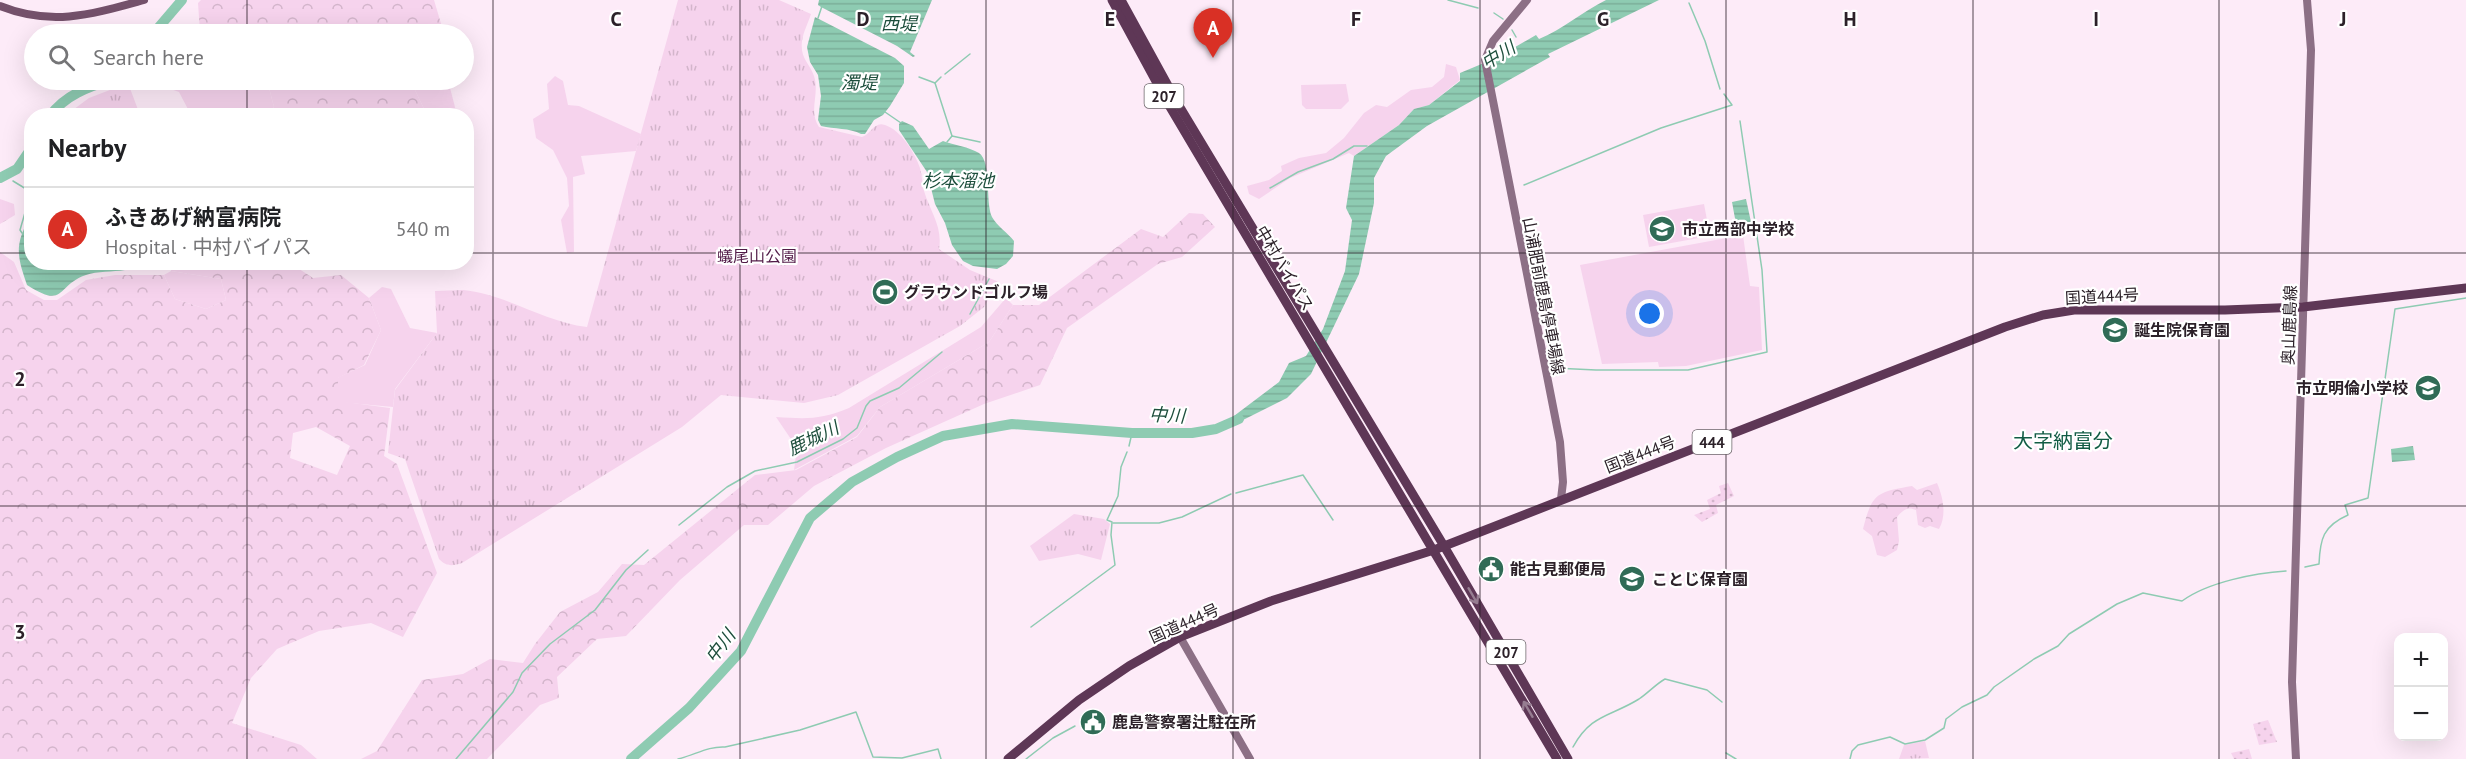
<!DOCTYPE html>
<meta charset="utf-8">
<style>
body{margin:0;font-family:"PT Sans","Noto Sans JP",sans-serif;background:#f2f2f2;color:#202124}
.controls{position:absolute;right:18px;bottom:18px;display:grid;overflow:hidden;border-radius:12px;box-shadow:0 6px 24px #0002}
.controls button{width:54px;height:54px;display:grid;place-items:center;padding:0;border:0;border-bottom:2px solid #e0e0e0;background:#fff;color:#202124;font:30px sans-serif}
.you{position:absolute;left:1650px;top:314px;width:21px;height:21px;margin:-15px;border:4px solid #fff;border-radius:50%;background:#1a73e8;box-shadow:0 0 0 9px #1a73e833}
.badge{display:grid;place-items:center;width:39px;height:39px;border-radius:50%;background:#d93025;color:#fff;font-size:20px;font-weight:700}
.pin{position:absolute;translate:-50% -50px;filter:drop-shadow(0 2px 3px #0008)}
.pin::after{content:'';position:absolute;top:32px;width:21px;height:18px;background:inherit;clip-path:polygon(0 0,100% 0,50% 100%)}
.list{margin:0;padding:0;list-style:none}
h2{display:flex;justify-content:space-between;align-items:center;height:78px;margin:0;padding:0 24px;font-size:26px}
h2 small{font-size:20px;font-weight:400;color:#757577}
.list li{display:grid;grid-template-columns:39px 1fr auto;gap:18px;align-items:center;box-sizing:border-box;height:84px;padding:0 24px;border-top:2px solid #e0e0e0}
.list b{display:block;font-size:22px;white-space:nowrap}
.list p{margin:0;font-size:20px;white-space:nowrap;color:#757577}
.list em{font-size:20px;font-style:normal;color:#757577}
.icon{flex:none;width:33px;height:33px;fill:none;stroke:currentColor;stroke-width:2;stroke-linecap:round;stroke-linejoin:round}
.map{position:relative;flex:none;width:2466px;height:759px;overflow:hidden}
.search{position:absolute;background:#fff;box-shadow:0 6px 24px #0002;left:24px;top:24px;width:450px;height:66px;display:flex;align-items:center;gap:15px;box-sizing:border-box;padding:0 21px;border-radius:33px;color:#757577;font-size:22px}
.panel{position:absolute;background:#fff;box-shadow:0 6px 24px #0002;left:24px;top:108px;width:450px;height:162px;border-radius:24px}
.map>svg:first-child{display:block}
.grass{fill:#f6d3ed}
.forest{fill:url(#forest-crowns);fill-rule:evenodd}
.park{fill:url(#park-tufts)}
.garden{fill:url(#garden-dots)}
.water{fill:url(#water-rules)}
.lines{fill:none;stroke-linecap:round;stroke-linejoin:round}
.stream{stroke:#8ecbb2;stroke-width:1.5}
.river{stroke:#8ecbb2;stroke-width:10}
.secondary{stroke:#8c6f85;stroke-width:8}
.primary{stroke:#74516b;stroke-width:8}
.highway{stroke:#5e3756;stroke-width:9}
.oneway{stroke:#967d91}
.grid{fill:none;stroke:#2c2129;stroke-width:1.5;stroke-opacity:0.55}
.labels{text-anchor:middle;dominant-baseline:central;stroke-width:4.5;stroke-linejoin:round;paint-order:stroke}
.shield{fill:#fff;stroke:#6b6469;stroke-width:1.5}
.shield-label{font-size:15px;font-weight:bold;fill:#2c2129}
.poi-label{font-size:16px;font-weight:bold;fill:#2c2129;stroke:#fff;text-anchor:start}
.park-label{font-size:16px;fill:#521b48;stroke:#fff}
.street-label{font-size:16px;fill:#2c2129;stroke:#fff}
.water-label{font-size:18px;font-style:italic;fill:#1d4e3c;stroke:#fff}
.quarter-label{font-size:20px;fill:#125c45;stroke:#fff}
.grid-label{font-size:20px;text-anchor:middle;font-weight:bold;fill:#2c2129;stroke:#fff;stroke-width:4.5;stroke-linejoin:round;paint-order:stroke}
</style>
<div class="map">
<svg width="2466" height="759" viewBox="0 0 2466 759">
<defs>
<pattern id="forest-crowns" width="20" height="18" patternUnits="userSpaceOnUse" patternTransform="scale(1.5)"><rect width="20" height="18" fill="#f6d3ed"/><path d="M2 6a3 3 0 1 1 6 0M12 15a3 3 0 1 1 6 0" fill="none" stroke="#d3b5cb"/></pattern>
<pattern id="park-tufts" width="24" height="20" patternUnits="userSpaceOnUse" patternTransform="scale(1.5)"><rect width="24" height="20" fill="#f6d3ed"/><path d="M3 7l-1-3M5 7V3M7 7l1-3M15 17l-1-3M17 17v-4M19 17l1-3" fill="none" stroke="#d3b5cb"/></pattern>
<pattern id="garden-dots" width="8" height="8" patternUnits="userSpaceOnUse" patternTransform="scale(1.5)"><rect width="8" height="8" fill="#f6d3ed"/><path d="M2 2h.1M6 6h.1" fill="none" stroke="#d3b5cb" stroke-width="1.8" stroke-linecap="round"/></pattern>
<pattern id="water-rules" width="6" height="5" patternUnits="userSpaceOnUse" patternTransform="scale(1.5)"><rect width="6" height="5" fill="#8ecbb2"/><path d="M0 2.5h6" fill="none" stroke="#7bae99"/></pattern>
</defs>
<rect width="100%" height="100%" fill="#fdebf8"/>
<g class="grass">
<path d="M1446,64l10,3 4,13 -31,25 -15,4 -15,16 -45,31 -5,-3 -59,25 -31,21 -10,-5 -2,-8 22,-6 13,-9 -1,-5 18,-8 27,-5 18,-15 20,-25 12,-8 11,2 24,-17 21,-3 12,-10z"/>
<path d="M555,76l8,5 5,24 11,1 62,28 -5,17 -55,5 4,18 -12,3 1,75 -7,1 -6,-33 8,-14 -2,-28 -14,-28 -17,-12 -3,-19 16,-10 -2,-25z"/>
<path d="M165,80h97l6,4 6,23 -6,8h-77l-12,-23 -17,-6z"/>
<path d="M415,80h33l9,35h-30l-13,-27z"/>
<path d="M1346,84l3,17 -8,8h-35l-4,-4 -1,-20z"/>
<path d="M1704,204l6,32 -61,11 -6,-32z"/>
<path d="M1743,235l7,51 9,1 3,63 -76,16 -27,1 -1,-5 -56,2 -22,-99z"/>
<path d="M171,271l50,8 5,21 -20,9 -31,-10 -11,-24z"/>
<path d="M382,287l9,2 19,39 27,5 -42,56 -2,18 -55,-5 -1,-24 28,-13 16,-35 -12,-32z"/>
<path d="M1006,298l7,7 -24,37 -109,65 -23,29 -63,34 3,-22 -21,-31c30,2 44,3 73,-9l132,-81z"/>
</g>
<g class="forest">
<path d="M201,0h233l8,27v7h-246l4,-2 -2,-29z"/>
<path d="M262,80h153l-1,8 13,27h-159l6,-8 -6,-23z"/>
<path d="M0,199l14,5 1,11 -15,9z"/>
<path d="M1189,213l14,1 12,13 -33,30 -24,7 -91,64 -27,57 -56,19 -98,44 -72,38 -46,39h-24l-64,55 -54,56 -29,3 -40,38 2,21 -19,7 -53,54h-126l16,-8 45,-71 41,-6 27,-15 33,4 12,-19 25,-32 38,-20 24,-28 22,1 111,-90 41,-5 61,-33 23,-30 109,-65 24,-37h26l102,-76 22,8z"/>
<path d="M0,252l14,10 12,28 18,10h13l29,-20 29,-5h49l11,24 31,10 20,-9 -5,-21 -50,-8 1,-9 118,1 23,15 28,-3 28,23 12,32 -17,35 -26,13v23l52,7 -6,48 13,8 40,109 -34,64 -32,-14 -52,8 -42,18 -26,29 -19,45 69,22 16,14h-317zM316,427l34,19 -13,29 -47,-17 3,-25z"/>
<path d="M1937,483c6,14 10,32 2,46l-9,-3 -5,2 -7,-3 -2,-15c-9,-4 -13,0 -19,7l2,24 -2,9 -12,7 -8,-2 -5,-19 -9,-7c9,-36 14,-37 49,-43l5,4z"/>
</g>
<g class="park">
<path d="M678,0h101l32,14c-3,9 -8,19 -9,27 -2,18 7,21 12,35 6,18 -6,35 5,51l43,10c9,-3 12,-16 23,-12 16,5 30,28 35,43 2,7 2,15 4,23 6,20 19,36 15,58l31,21 29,12 -15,25 -24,19 -122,69 -34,8 -83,-8 -39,32 -220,136c-10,3 -15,4 -23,-4l-34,-100 -17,-6 7,-63 42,-57 -2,-42c9,0 19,-1 28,-1 43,4 81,32 124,37z"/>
<path d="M128,83l12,32h-74l23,-17z"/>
<path d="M1074,514l30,5 6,5 -9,36 -23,-6 -39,7 -9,-15z"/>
<path d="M1925,741l4,17 -30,1 5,-14z"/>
</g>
<g class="garden">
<path d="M1728,483l6,13 -18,9 2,8 -16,9 -8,-7 16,-6 -3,-9 14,-7 -2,-7z"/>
<path d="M2268,720l9,22 -18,3 -6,-21z"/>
<path d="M2249,749l3,10h-18l-3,-6z"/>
</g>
<g class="water">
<path d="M819,0h113l-22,52 5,4 -2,1 -16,-11 -76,-39 -3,-2z"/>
<path d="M1606,0h53l-111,54 2,3 -123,69 -41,30 -12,22v25l-15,71 -48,100 -24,24 -60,30 -1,-6 53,-40 10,-19 17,-7 17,-27 22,-58 7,-51 -6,-12 8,-52 45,-31 15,-16 15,-4 31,-24v-8l36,-15 40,-23 3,4c24,-10 43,-27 67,-39z"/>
<path d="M815,17l80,41 9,8v17l-14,23 -7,9 -9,5 -9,14h-4c-11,-6 -27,-5 -40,-8l-3,-6 3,-24 -3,-21 -8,-13 -3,-15z"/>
<path d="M902,121l11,5 16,23 14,-8c11,4 26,6 36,12 13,9 6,49 13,64 5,9 16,16 22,24l-1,15 -7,8 -9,5 -24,-3 -10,-5 -11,-16 -7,-22 -10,-19 -8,-32 -28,-42v-6z"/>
<path d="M1746,199l5,23 -15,2 -4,-22z"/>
<path d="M31,223l1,39 92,1 1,7c-12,2 -28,1 -39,5 -30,10 -20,35 -59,10 -8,-24 -13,-37 -1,-60z"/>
<path d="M2413,446l2,14 -23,2 -1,-13z"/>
</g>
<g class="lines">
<g class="stream">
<path d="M1448,0l30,8"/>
<path d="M1689,3l16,38 15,48"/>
<path d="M1494,13l9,6"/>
<path d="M818,18l4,-12"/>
<path d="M1512,30l4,7"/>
<path d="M945,74l25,-20"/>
<path d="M919,77l16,6"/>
<path d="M941,77l-6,6 17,53"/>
<path d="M885,112l16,11"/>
<path d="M947,142l5,-6 28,6"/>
<path d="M13,181l18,11 -11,38 2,3"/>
<path d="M1524,185l137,-57 71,-23 -8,-11"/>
<path d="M1270,188l28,-16 35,-13 21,-13h13"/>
<path d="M970,314l19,-35"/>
<path d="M1554,368l42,2h92l79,-18 -5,-82 -22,-149"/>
<path d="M1129,446l3,-13"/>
<path d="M1236,493l67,-18 30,45"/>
<path d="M1113,523h46l23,-6 49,-23"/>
<path d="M679,525l48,-38 28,-16 42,-9 46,-23 14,-11 9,-22 4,-5 29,-13 43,-36"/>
<path d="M2305,567l14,-3c1,-25 4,-38 29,-49l-3,-10 23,-7 27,-189 71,-11"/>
<path d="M1031,627l84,-62 -4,-30 1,-13 -5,-2 11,-24 3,-29 6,-15"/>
<path d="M1573,747c18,-33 37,-30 66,-48 9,-6 17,-15 26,-20l42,11 15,12"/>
<path d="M1726,753l10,6"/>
<path d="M456,759l57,-67 9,-19 28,-29 45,-34 31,-40 22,-20"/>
<path d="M678,759c17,-4 30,-13 47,-12l75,-17 56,-18 17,45 29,1 36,-9 3,10"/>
<path d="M1026,759l27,-21 22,-12"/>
<path d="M1850,759l2,-8 6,-6 32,-8 15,7 20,-4 19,-12 2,-9 16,-12 25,-12 7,-8 40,-28 24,-13 11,-12 48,-30 26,-11 39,8c26,-19 73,-28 104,-30"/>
</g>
<g class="river">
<path d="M153,34l29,-34"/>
<path d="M50,116c15,-21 38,-29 61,-36"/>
<path d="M0,178l17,-9 15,-22"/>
<path d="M631,759l58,-51 52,-57 69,-133 42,-36 45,-25 46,-21 69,-12 120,9h60l24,-4 23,-10"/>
</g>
<g class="secondary">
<path d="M1527,0l-34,41 -8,19 75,382 3,40 -2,17"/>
<path d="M1180,637l70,122"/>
<path d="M2296,759l-4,-77 19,-632 -4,-50"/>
</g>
<path class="primary" d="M0,6c52,21 93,8 144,-6"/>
<g class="highway">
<path d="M1112,0l58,107 387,652"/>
<path d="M1121,0l57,104 266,442 124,213"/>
<path d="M1008,759l71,-59 50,-34 51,-29 91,-36 163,-51 571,-223 38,-12 31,-5h151l78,-3 163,-19"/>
</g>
</g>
<defs><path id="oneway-shaft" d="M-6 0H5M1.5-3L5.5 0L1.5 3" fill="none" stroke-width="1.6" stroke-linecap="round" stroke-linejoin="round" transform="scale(1.5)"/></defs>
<g class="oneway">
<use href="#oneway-shaft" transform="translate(1473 596) rotate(60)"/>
<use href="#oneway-shaft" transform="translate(1528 709) rotate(-120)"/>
</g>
<path class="grid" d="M247,0v34M493,0v759M740,0v759M986,0v759M1233,0v759M1480,0v759M1726,0v759M1973,0v759M2219,0v759M247,80v36M0,253h32M466,253h2000M247,262v497M0,506h2466"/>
<defs>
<symbol id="school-disc" viewBox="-11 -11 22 22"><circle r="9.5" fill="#306b56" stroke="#fff"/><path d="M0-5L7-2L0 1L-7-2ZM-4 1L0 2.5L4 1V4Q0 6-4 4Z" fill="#fff"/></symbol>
<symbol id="stadium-disc" viewBox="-11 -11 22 22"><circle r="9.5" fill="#306b56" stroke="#fff"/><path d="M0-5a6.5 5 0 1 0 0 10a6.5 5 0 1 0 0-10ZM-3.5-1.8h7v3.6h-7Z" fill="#fff"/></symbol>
<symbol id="civic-disc" viewBox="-11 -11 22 22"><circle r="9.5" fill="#306b56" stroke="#fff"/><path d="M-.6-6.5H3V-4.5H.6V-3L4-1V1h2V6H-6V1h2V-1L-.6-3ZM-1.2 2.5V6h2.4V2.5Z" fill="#fff"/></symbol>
</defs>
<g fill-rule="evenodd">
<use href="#school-disc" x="1647" y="214" width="30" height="30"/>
<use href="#stadium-disc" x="870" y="277" width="30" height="30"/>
<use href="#school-disc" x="2100" y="315" width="30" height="30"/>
<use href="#school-disc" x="2413" y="373" width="30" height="30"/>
<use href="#civic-disc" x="1476" y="554" width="30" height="30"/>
<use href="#school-disc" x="1617" y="564" width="30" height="30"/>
<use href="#civic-disc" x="1078" y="707" width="30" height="30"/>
</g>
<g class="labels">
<g class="shield">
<rect x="1144.5" y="84" width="39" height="24" rx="4.5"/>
<rect x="1692.5" y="430" width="39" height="24" rx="4.5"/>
<rect x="1486.5" y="640" width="39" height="24" rx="4.5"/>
</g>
<g class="shield-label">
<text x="1164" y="96">207</text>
<text x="1712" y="442">444</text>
<text x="1506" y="652">207</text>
</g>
<g class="poi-label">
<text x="1682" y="229">市立西部中学校</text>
<text x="904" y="292">グラウンドゴルフ場</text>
<text x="2134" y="330">誕生院保育園</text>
<text x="2408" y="388" text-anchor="end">市立明倫小学校</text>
<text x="1510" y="569">能古見郵便局</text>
<text x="1652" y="579">ことじ保育園</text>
<text x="1112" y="722">鹿島警察署辻駐在所</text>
</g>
<g class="park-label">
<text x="757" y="256">蟻尾山公園</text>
</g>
<g class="street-label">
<text transform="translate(1285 268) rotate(59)">中村バイパス</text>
<text transform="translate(1544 296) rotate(79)">山浦肥前鹿島停車場線</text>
<text transform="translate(2102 296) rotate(-3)">国道444号</text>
<text transform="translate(2289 325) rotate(-88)">奥山鹿島線</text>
<text transform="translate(1640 454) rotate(-21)">国道444号</text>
<text transform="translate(1184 623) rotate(-24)">国道444号</text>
</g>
<g class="water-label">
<text x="899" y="23">西堤</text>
<text transform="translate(1498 55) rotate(-32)">中川</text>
<text x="859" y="82">濁堤</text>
<text x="958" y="180">杉本溜池</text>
<text transform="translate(1167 415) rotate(3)">中川</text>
<text transform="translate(813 438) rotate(-26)">鹿城川</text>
<text transform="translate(720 646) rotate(-53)">中川</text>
</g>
<g class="quarter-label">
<text x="2063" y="441">大字納富分</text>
</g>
</g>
<g class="grid-label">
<text x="616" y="26">C</text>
<text x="863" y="26">D</text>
<text x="1110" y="26">E</text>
<text x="1356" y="26">F</text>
<text x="1603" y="26">G</text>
<text x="1850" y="26">H</text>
<text x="2096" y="26">I</text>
<text x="2343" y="26">J</text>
<text x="20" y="386">2</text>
<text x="20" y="639">3</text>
</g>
</svg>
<div class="controls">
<button>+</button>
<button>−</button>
</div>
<div class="you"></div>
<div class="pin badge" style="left:1213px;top:58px">A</div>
<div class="search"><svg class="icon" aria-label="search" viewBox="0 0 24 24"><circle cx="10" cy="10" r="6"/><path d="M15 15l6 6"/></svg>Search here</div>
<section class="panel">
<h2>Nearby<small></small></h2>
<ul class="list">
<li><span class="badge">A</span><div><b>ふきあげ納富病院</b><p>Hospital · 中村バイパス</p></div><em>540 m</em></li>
</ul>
</section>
</div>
